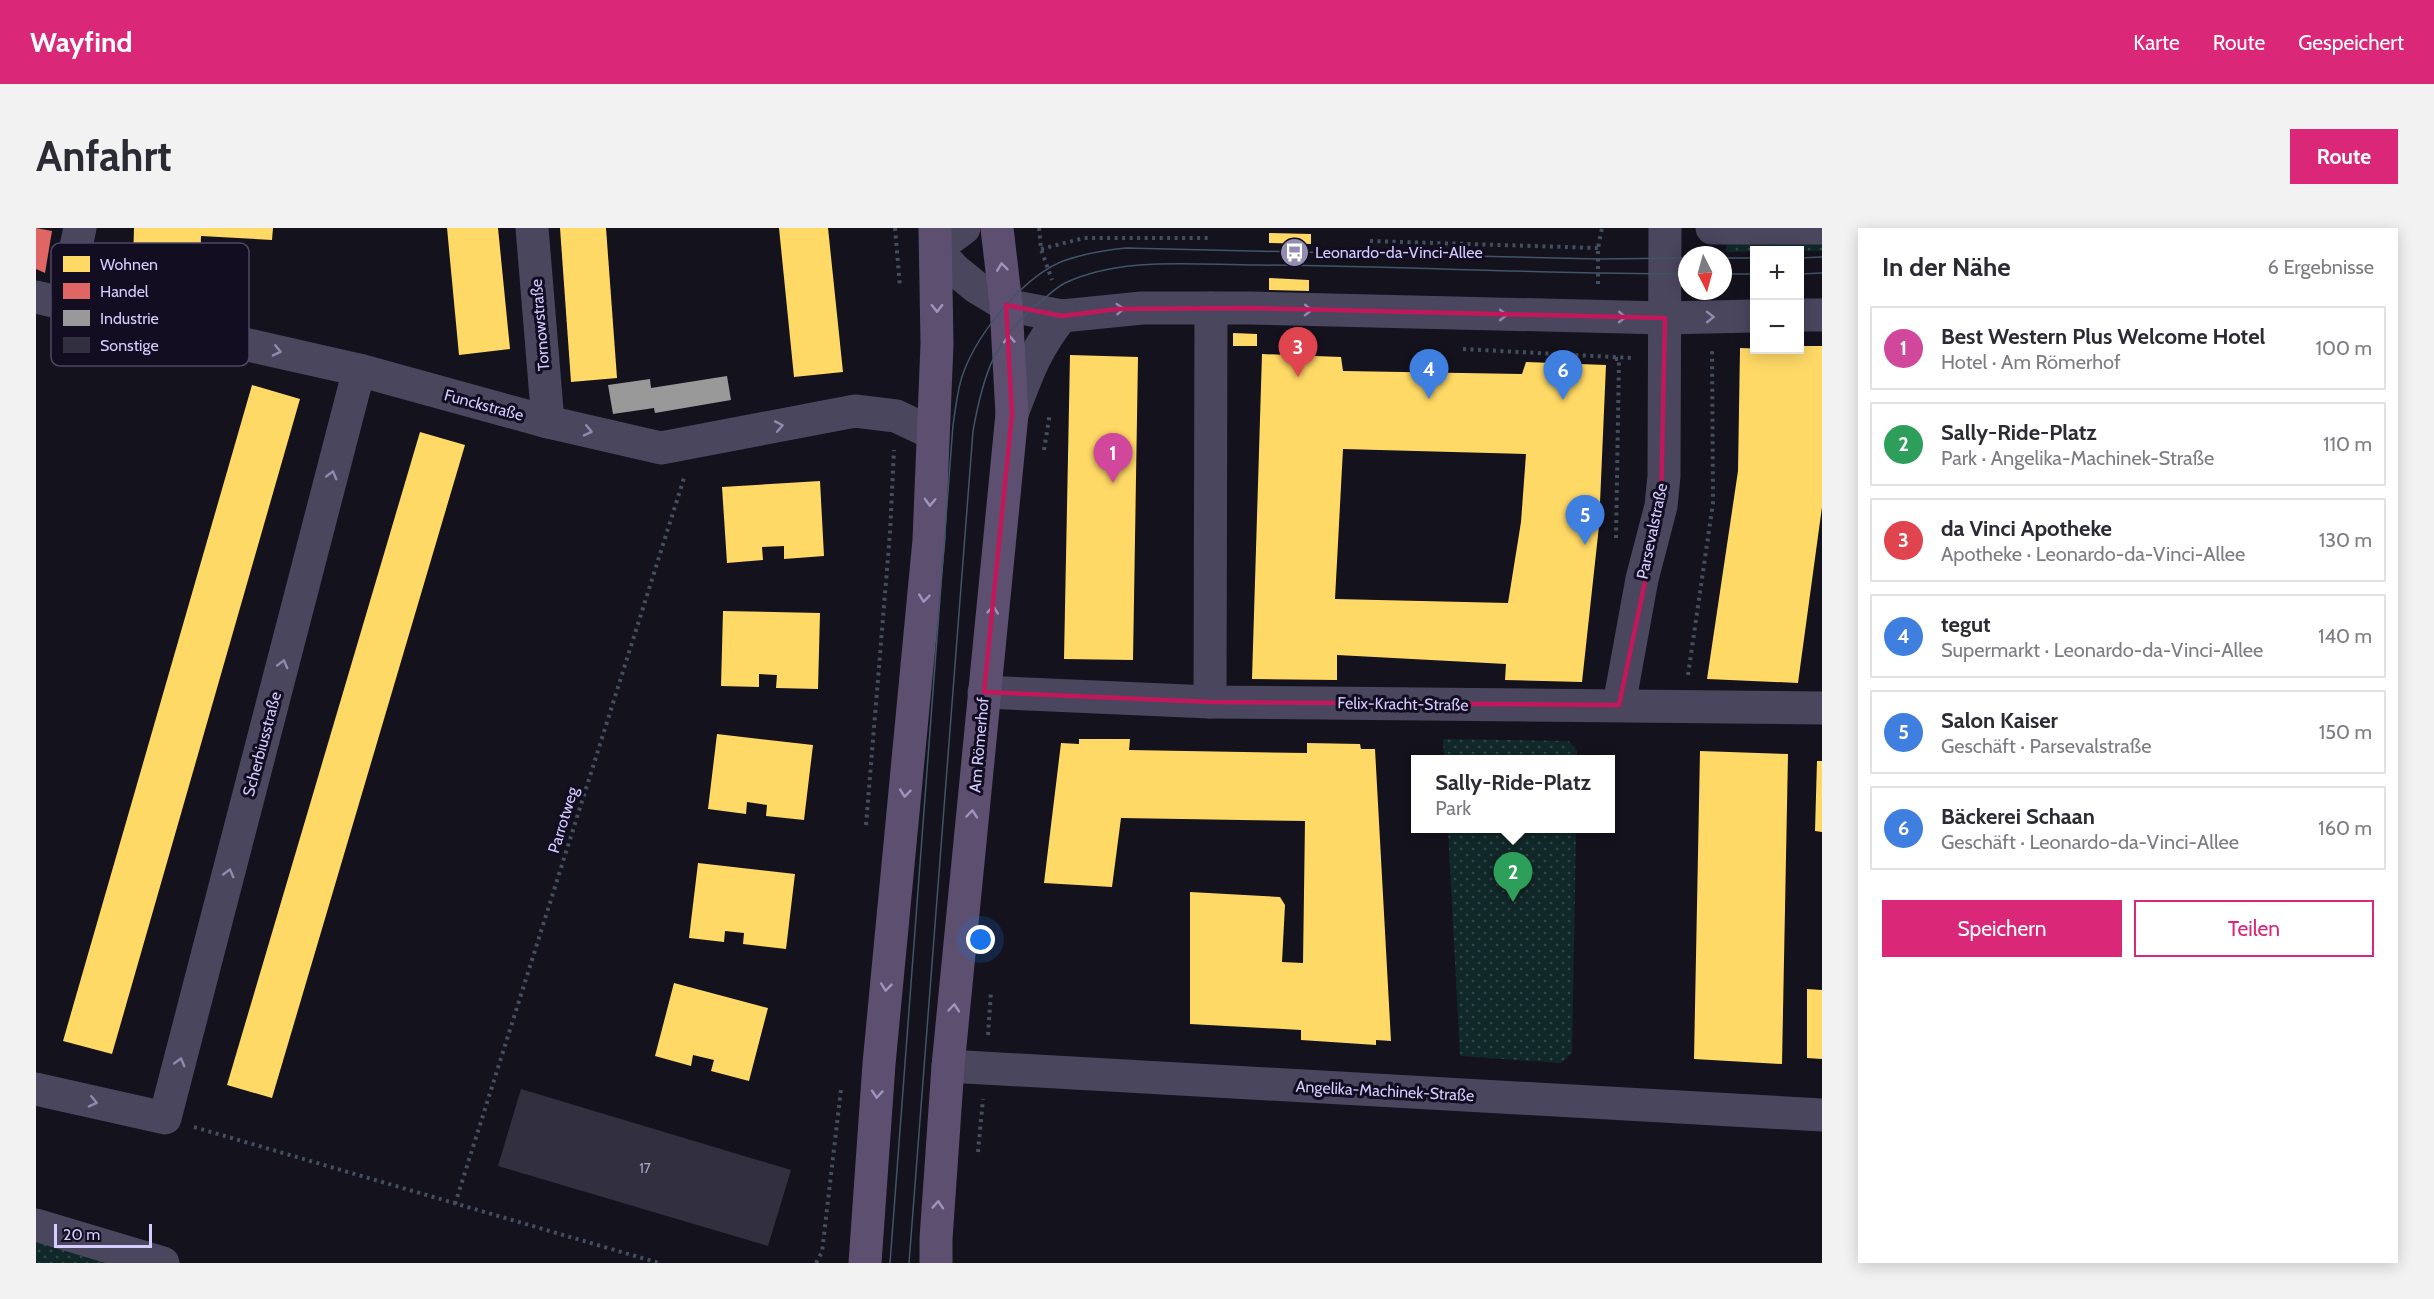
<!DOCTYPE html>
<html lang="de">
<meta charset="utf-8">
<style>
body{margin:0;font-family:Cabin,sans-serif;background:#f2f2f3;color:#2b2b33}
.controls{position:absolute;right:18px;top:18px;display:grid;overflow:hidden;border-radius:0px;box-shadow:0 3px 15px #0003}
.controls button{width:54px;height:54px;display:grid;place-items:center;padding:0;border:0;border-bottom:2px solid #e1e1e2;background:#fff;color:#2b2b33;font:30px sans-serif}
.compass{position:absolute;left:1642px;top:18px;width:54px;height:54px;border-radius:50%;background:#fff;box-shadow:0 3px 15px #0003;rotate:174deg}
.scale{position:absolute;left:18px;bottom:15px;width:98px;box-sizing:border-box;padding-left:6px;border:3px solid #d6cdff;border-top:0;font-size:16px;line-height:21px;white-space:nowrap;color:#d6cdff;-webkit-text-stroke:4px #120d21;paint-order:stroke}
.you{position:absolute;left:945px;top:712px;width:21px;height:21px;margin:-15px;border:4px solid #fff;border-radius:50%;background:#1a73e8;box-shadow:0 0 0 9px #1a73e833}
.badge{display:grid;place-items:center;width:39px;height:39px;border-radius:50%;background:#db2777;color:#fff;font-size:20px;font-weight:700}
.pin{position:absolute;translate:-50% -50px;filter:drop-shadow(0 2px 3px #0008)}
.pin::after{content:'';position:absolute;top:32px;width:21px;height:18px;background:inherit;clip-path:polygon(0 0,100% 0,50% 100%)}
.popup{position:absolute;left:1375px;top:527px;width:204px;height:78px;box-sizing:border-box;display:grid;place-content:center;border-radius:0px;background:#fff;filter:drop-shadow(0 2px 4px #0005);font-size:20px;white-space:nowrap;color:#7c7c81}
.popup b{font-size:22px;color:#2b2b33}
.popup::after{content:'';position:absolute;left:50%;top:100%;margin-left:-12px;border:12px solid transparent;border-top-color:#fff}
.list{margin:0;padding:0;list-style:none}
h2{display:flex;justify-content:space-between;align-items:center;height:78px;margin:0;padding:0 24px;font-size:26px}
h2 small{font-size:20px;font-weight:400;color:#7c7c81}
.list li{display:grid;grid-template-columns:39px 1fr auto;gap:18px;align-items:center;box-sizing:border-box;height:84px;margin:0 12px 12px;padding:0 12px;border:2px solid #e1e1e2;border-radius:0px}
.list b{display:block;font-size:22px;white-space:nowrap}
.list p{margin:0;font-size:20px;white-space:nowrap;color:#7c7c81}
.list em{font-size:20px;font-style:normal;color:#7c7c81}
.actions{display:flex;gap:12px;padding:18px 24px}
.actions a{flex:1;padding:14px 0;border:2px solid #db2777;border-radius:0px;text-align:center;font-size:21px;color:#db2777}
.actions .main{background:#db2777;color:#fff}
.map{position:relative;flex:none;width:1786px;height:1035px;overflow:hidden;border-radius:0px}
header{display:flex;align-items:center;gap:36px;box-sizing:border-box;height:84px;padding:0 30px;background:#db2777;color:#fff}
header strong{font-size:28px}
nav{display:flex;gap:33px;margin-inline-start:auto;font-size:21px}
.intro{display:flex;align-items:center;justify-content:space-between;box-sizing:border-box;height:144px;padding:0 36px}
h1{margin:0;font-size:42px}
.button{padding:15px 27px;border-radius:0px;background:#db2777;color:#fff;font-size:21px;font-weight:700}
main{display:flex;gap:36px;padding:0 36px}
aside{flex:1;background:#fff;border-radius:0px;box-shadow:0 3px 15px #0003}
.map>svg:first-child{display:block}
.grass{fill:url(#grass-dots)}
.homes{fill:#ffd966;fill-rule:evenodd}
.shops{fill:#e06666}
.industry{fill:#999}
.building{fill:#322f3f}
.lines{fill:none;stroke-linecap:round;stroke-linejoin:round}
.path{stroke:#434f5e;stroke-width:4;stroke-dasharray:3 4.5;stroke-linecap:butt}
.minor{stroke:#49465e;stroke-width:33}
.major{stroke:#5d4f6f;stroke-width:33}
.tram{stroke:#415567;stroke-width:1.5}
.oneway{stroke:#a094be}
.oneway2{stroke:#908aae}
.marked{fill:none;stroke:#c2185b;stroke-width:4.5;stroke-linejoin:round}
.labels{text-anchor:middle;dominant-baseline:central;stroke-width:6;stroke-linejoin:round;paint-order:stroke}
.number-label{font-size:14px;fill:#ada6cf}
.poi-label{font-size:16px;fill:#d6cdff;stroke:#120d21;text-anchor:start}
.street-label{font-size:16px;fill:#d6cdff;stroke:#120d21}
.key{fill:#120d21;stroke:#4d4764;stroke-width:1.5}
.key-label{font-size:16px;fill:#d6cdff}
</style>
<header>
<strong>Wayfind</strong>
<nav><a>Karte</a><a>Route</a><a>Gespeichert</a></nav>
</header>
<div class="intro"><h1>Anfahrt</h1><a class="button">Route</a></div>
<main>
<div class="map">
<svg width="1786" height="1035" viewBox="0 0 1786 1035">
<defs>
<pattern id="grass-dots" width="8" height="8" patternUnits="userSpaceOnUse" patternTransform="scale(1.5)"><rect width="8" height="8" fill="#112829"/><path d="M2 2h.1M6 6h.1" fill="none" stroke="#334649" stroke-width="1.8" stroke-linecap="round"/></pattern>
</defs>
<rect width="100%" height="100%" fill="#14121d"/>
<g class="grass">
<path d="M1786,10v13l-96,1 1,-12z"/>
<path d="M1407,511l126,2 8,10v8h-133z"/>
<path d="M1412,601h128l-4,224 -11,10 -101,-7z"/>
<path d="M0,1014l94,21h-94z"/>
</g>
<g class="homes">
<path d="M98,0h139l-1,12 -71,-4 -1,30 -67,-2z"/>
<path d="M411,0h51l12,121 -51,6z"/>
<path d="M524,0h46l11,150 -46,4z"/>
<path d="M743,0h49l15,144 -49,5z"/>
<path d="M1233,5l42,1v10l-42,-1z"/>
<path d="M1233,50l40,2v11l-40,-1z"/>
<path d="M1197,105l24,1v12h-24z"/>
<path d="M1764,118h22v161l-24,176 -91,-4 31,-208 2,-123 60,2z"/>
<path d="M1226,126l79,3 2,14 179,3 4,-12 80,3 -7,161 -17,156 -77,-2 1,-16 -169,-9v25l-85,-1zM1307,221l183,5 -5,68 -13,81 -173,-4z"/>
<path d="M1034,127l68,2 -5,303 -69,-1z"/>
<path d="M216,157l48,14 -188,655 -49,-13z"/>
<path d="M384,204l45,13 -193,653 -45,-13z"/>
<path d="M784,253l4,75 -40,3v-13l-22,1 1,13 -36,3 -5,-76z"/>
<path d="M687,383l97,2 -2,76 -42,-1 1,-13 -18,-1v13l-38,-1z"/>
<path d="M681,506l96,11 -9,75 -38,-4 1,-11 -20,-3 -1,12 -38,-5z"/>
<path d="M1043,511h51l-1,11 178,3v-10l53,1 1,5h14l16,292 -15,-1v5l-75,-5v-10l-111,-6v-132l90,5 5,8 -3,57 21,1 2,-142 -184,-3 -9,69 -68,-4 17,-140 18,1z"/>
<path d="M1664,523l88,3 -6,310 -88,-5z"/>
<path d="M1781,533h5v71l-7,-1z"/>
<path d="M662,635l97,11 -9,75 -43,-5 1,-11 -19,-2 -1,11 -35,-4z"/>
<path d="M638,755l94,25 -19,73 -38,-10 3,-11 -21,-5 -2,11 -36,-10z"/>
<path d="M1771,761l15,1v69l-15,-1z"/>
</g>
<path class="shops" d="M0,0l16,3 -7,42 -9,-4z"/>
<path class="industry" d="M691,148l4,24 -76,13 -1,-5 -41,6 -5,-29 42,-6 1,9z"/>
<path class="building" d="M485,861l270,81 -23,76 -270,-80z"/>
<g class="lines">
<g class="path">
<path d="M859,0l5,59"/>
<path d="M1003,0l2,21 11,31"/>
<path d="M1334,13l228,7"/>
<path d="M1005,21l43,-11h124"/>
<path d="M1562,56v-36l4,-20"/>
<path d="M1427,121l169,9"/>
<path d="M1579,131h4l-3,180"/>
<path d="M1008,222l6,-37"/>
<path d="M1652,447l25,-172 -1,-155"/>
<path d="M830,597l24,-292 4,-83"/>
<path d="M952,807l3,-43"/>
<path d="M158,899l465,136"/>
<path d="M942,924l5,-53"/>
<path d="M419,976l229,-726"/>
<path d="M780,1035l6,-11 19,-163"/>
</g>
<g class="minor">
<path d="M496,0l16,194"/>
<path d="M928,0l-28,21 18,20 22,18 30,18 56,11 80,-8h107l416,10 89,-2"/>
<path d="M1676,0h109"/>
<path d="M0,69l323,73 189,52 113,26 194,-37 41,5 36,17"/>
<path d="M28,74l16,-74"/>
<path d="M1764,87h22"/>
<path d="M976,186c15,-39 23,-65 50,-98"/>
<path d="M948,464l226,10 612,6"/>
<path d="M1174,474l1,-394"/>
<path d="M1583,477l23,-126 19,-73 3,-30 1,-248"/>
<path d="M912,838l874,49"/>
<path d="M0,861l129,29 194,-748"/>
<path d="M0,997l127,38"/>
</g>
<g class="major">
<path d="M829,1035l14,-199 50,-524 8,-196 -2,-116"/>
<path d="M900,1035v-24l12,-173 64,-652 -6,-109 -9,-77"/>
</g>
<g class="tram">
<path d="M1687,30h31"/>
<path d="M1764,30l22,-1"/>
<path d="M1687,46h31"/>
<path d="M1764,46l22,-1"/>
<path d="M854,1035l63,-838c3,-18 4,-37 11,-54 15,-39 59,-94 99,-110 20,-7 41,-11 63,-13l472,11 89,-1"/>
<path d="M873,1035l64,-832c10,-56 21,-92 67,-129 8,-6 15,-14 25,-19 57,-27 130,-18 192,-18 143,1 287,9 430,9"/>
</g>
</g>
<defs><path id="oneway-chevron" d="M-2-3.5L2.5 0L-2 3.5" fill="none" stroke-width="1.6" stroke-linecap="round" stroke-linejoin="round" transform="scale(1.5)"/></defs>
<g class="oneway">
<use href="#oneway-chevron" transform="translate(966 39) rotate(-97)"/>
<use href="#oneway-chevron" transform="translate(901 80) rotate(89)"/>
<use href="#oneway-chevron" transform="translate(973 111) rotate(-94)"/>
<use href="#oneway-chevron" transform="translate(894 274) rotate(92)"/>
<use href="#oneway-chevron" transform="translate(888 370) rotate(96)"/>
<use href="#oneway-chevron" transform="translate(957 382) rotate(-84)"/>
<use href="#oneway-chevron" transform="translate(869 565) rotate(96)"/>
<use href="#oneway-chevron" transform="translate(936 586) rotate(-85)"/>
<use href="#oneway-chevron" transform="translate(850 759) rotate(96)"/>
<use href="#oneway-chevron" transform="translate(918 780) rotate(-85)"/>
<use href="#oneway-chevron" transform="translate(841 866) rotate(94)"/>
<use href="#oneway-chevron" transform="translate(902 977) rotate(-86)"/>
</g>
<g class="oneway2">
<use href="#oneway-chevron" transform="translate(1084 81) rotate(-4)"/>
<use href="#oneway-chevron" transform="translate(1272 82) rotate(1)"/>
<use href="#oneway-chevron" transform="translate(1467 87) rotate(1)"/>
<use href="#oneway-chevron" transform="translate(1586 89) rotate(1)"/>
<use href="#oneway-chevron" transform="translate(1674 89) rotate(-1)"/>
<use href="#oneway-chevron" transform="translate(241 123) rotate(13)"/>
<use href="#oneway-chevron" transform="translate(743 198) rotate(-11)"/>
<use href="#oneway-chevron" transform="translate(552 203) rotate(13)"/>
<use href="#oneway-chevron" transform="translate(296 247) rotate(-75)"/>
<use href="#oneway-chevron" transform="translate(247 436) rotate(-75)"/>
<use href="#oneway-chevron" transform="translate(193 645) rotate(-75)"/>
<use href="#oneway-chevron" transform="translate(144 834) rotate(-75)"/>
<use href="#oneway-chevron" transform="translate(57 874) rotate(13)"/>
</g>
<path class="marked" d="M970,77l56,11 56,-7 131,-1 416,10 -4,188 -42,199 -409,-3 -226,-10 28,-278z"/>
<defs>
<symbol id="bus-disc" viewBox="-11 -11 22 22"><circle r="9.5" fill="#928cb0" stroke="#120d21"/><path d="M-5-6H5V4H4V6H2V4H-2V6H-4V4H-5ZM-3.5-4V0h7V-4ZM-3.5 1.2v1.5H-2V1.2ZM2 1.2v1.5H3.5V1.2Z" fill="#fff"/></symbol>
</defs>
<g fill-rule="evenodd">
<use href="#bus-disc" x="1242" y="8" width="33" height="33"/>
</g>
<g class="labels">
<g class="number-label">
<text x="609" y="940">17</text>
</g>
<g class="poi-label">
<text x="1279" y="24">Leonardo-da-Vinci-Allee</text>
</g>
<g class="street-label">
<text transform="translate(504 97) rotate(-95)">Tornowstraße</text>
<text transform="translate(448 177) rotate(15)">Funckstraße</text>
<text transform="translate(1616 303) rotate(-78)">Parsevalstraße</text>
<text transform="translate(1367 476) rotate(1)">Felix-Kracht-Straße</text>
<text transform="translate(226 516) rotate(-75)">Scherbiusstraße</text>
<text transform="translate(943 517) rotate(-85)">Am Römerhof</text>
<text transform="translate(527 592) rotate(-73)">Parrotweg</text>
<text transform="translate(1349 863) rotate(3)">Angelika-Machinek-Straße</text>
</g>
</g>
<rect x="15" y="15" width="198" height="123" rx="9" class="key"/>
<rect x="27" y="28" width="27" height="16" fill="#ffd966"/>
<rect x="27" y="55" width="27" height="16" fill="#e06666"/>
<rect x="27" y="82" width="27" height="16" fill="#999"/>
<rect x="27" y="109" width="27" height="16" fill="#322f3f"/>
<g class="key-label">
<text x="64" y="42">Wohnen</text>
<text x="64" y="69">Handel</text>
<text x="64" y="96">Industrie</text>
<text x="64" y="123">Sonstige</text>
</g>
</svg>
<div class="controls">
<button>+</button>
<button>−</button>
</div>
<svg class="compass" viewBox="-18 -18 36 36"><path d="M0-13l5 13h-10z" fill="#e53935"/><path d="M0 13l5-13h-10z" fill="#7c7c81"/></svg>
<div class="scale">20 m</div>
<div class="you"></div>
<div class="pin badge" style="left:1077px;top:255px;background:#d1479c">1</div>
<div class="pin badge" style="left:1477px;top:674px;background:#2e9e5b">2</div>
<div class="popup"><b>Sally-Ride-Platz</b>Park</div>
<div class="pin badge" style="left:1262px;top:149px;background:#e0444e">3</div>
<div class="pin badge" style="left:1393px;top:171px;background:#3f7fe0">4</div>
<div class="pin badge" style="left:1549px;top:317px;background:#3f7fe0">5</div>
<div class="pin badge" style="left:1527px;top:172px;background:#3f7fe0">6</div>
</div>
<aside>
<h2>In der Nähe<small>6 Ergebnisse</small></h2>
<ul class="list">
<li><span class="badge" style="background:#d1479c">1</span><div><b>Best Western Plus Welcome Hotel</b><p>Hotel · Am Römerhof</p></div><em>100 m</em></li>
<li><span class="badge" style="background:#2e9e5b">2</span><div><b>Sally-Ride-Platz</b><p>Park · Angelika-Machinek-Straße</p></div><em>110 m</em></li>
<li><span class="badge" style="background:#e0444e">3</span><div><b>da Vinci Apotheke</b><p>Apotheke · Leonardo-da-Vinci-Allee</p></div><em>130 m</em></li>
<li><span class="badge" style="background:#3f7fe0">4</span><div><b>tegut</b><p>Supermarkt · Leonardo-da-Vinci-Allee</p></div><em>140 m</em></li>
<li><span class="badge" style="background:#3f7fe0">5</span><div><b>Salon Kaiser</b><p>Geschäft · Parsevalstraße</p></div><em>150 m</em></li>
<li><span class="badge" style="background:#3f7fe0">6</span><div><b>Bäckerei Schaan</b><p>Geschäft · Leonardo-da-Vinci-Allee</p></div><em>160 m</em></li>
</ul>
<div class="actions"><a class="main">Speichern</a><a>Teilen</a></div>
</aside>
</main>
